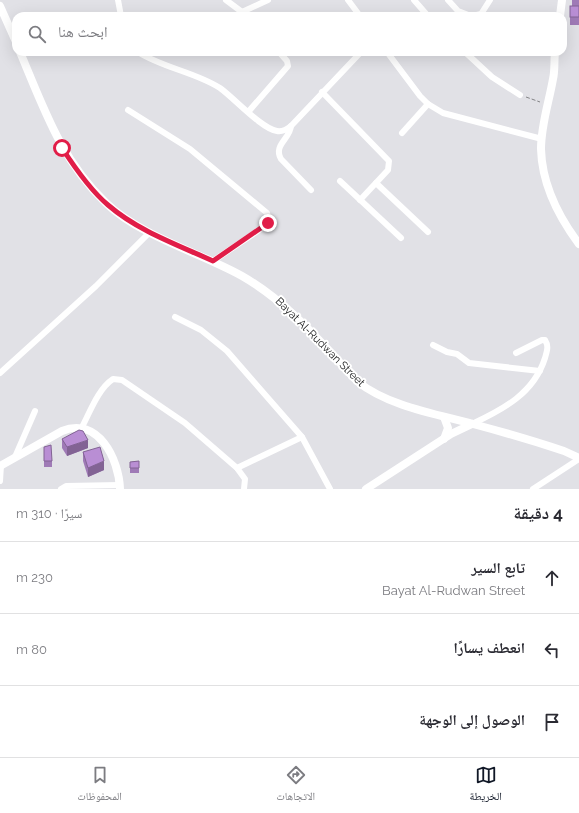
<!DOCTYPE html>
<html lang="ar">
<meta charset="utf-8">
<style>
body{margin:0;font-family:Raleway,"Noto Naskh Arabic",sans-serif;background:#f7f7f7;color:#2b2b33;direction:rtl}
.stop{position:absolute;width:12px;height:12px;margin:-9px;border:3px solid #e11d48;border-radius:50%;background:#fff}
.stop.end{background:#e11d48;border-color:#fff;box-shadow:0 1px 4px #0008}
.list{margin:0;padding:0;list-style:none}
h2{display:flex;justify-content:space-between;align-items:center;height:52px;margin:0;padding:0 16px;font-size:17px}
h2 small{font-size:13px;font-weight:400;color:#7c7c81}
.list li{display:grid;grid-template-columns:26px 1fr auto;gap:12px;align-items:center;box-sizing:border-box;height:72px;padding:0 16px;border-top:1px solid #e1e1e2}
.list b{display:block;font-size:15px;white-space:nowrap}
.list p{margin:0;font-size:13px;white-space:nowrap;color:#7c7c81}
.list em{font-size:13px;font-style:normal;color:#7c7c81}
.icon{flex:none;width:22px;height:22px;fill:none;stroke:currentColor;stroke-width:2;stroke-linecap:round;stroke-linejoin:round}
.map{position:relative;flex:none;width:579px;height:489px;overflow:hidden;direction:ltr}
.search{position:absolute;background:#fff;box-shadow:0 4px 16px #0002;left:12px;right:12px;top:12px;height:44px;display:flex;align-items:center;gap:10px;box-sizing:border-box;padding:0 14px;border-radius:12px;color:#7c7c81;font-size:15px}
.sheet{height:268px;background:#fff}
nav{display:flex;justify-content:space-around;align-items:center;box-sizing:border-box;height:56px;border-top:1px solid #e1e1e2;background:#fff;font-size:11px;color:#7c7c81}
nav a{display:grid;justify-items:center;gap:2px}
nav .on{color:#111827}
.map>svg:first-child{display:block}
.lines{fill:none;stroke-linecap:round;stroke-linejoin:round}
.path{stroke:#848487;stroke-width:1;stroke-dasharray:4 2;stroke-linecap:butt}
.street{stroke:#fff;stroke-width:6}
.secondary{stroke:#fff;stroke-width:8}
.wall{fill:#9f7ab6}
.shaded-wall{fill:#826394}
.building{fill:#b98ed4;stroke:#826394}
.route{stroke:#e11d48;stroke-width:5}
.labels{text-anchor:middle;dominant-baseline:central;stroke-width:4;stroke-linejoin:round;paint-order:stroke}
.street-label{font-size:11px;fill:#1a1b1c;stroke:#fff}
</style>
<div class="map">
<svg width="579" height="489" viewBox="0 0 579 489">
<rect width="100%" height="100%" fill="#e1e1e6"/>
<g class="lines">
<path class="path" d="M526,97l14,5"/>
<g class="street">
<path d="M118,0l3,16"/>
<path d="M226,0l16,12 3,4"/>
<path d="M348,0l12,16"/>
<path d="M414,0l14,16"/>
<path d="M448,0l10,11 13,5"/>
<path d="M242,12l26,-12"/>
<path d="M472,16l9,-2 9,-14"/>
<path d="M138,52c25,16 57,20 82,36 14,10 42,41 57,43 5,1 9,-1 14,-5l70,-74"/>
<path d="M387,52l33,44 8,8 15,9 99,26"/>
<path d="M465,52l27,25 28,18"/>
<path d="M322,92l67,69 -1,9 -28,30"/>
<path d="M128,110l62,39 77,64 2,7 -4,6 -52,35"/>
<path d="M249,111l39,-45 -1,-5 -8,-9"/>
<path d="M291,126c-1,13 -18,19 -10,33l30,31"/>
<path d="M402,133l26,-29"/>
<path d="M340,181l61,57"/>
<path d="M376,183l52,49"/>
<path d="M175,317l26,13 26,21 75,86 28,52"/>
<path d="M433,345l14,7 10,2 12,9 71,8"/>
<path d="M0,373l96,-87 54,-54"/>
<path d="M472,424c32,-15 62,-31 73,-66 2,-7 4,-12 0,-18h-3l-26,13"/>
<path d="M82,427c8,-15 16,-38 31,-48l9,1 63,43 52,45 8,11 -1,10"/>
<path d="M15,457l20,-46"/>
<path d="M237,468l65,-31"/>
<path d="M0,481l1,-16"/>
<path d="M61,489l5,-3 54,-1"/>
<path d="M533,489l46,-30"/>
</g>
<g class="secondary">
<path d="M0,6l16,36"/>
<path d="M560,16l2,-16"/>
<path d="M20,52c24,57 41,108 86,151 34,33 95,50 136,73 47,27 79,67 116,106 30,24 78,32 115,42 30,8 61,17 91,27l15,7"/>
<path d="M555,52c-1,9 0,19 -2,27 -4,23 -12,46 -12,70 1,36 17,67 38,95"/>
<path d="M444,439l4,-11 -4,-11"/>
<path d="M0,466l62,-35c36,-15 57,28 58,58"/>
<path d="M366,489l85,-55 21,-10"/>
</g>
</g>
<g class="wall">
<path d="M572,0h7v25h-9v-19h2z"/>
<path d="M62,439l26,9 -21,8 -5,-8z"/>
<path d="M83,452l21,18 -16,7 -5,-16z"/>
<path d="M44,453l8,8v6h-8z"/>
<path d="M139,461v12h-9v-11z"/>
</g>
<g class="shaded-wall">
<path d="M88,440v8l-21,8v-9z"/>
<path d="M104,461v9l-16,7v-9z"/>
</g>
<g class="building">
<rect x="570" y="6" width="9" height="11"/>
<path d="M79,430l4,1 5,9 -21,7 -5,-8z"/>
<path d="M51,445l1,16h-8v-14z"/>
<path d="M100,447l4,14 -16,7 -5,-16z"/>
<path d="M139,461v7h-9v-6z"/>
</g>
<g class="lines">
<path class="route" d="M62,148c13,20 28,42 46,57 30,26 70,40 105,56l55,-38"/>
</g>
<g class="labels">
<g class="street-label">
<text transform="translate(320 342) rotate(45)">Bayat Al-Rudwan Street</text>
</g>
</g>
</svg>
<div class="stop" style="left:62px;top:148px"></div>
<div class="stop end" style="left:268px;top:223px"></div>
<div class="search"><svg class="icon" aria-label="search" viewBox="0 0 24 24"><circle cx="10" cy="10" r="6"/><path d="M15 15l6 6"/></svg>ابحث هنا</div>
</div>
<section class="sheet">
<h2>4 دقيقة<small>سيرًا · 310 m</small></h2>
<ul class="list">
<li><svg class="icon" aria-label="ahead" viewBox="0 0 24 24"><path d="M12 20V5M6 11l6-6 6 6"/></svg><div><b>تابع السير</b><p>Bayat Al-Rudwan Street</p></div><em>230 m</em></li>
<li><svg class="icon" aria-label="left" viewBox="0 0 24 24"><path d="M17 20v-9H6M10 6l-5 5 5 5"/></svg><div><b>انعطف يسارًا</b></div><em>80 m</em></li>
<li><svg class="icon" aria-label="arrive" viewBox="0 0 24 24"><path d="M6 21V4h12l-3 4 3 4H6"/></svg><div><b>الوصول إلى الوجهة</b></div></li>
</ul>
</section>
<nav>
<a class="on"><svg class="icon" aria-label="map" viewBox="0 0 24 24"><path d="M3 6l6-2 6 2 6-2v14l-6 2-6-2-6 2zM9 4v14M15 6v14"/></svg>الخريطة</a>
<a><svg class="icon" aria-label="directions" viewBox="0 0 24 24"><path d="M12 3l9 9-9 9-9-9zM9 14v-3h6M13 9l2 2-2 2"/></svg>الاتجاهات</a>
<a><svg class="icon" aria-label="saved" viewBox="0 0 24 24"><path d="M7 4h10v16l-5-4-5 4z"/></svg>المحفوظات</a>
</nav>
